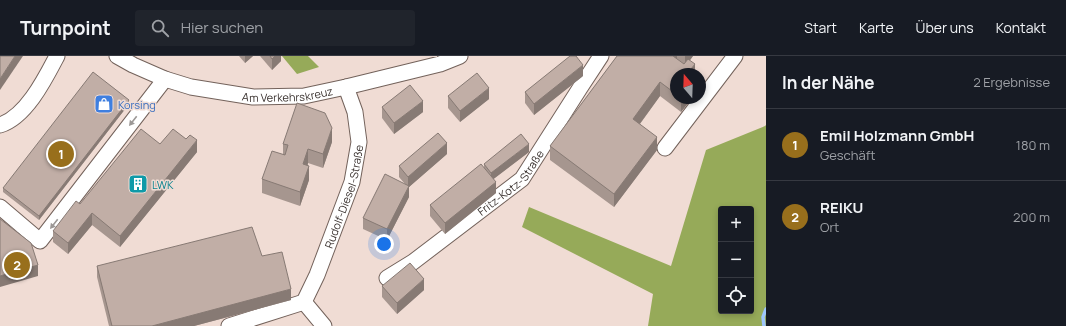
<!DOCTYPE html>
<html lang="de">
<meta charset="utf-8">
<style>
body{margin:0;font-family:Manrope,sans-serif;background:#20242c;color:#f1f3f6}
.controls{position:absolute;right:12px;bottom:12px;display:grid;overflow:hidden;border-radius:4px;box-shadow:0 2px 6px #0003}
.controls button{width:36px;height:36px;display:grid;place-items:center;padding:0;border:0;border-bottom:1px solid #363941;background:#171b24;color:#f1f3f6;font:20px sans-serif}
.compass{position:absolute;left:670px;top:12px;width:36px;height:36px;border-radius:50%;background:#171b24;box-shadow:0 2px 6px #0003;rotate:341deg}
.you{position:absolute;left:384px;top:188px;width:14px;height:14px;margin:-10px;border:3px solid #fff;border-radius:50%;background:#1a73e8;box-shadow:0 0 0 6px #1a73e833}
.badge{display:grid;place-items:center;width:26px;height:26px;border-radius:50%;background:#986f1c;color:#fff;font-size:13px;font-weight:700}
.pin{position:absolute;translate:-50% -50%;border:2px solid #fff;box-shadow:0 1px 4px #0006}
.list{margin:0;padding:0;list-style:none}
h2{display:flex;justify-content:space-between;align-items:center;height:52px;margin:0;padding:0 16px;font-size:17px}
h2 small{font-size:13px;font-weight:400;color:#9ea1a6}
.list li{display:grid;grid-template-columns:26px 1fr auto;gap:12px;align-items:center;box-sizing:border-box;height:72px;padding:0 16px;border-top:1px solid #363941}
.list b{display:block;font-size:15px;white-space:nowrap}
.list p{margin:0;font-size:13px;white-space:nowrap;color:#9ea1a6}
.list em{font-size:13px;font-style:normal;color:#9ea1a6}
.icon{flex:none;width:22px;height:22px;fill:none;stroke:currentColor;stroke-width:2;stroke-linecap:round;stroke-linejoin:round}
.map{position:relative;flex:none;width:766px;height:270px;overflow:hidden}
header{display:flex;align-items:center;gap:24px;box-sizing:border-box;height:56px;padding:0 20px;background:#171b24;border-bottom:1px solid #363941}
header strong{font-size:19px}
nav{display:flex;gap:22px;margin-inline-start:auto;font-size:14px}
.search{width:280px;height:36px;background:#20242c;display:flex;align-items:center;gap:10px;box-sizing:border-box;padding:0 14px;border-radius:4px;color:#9ea1a6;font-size:15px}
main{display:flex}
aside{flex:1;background:#171b24}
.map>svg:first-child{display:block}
.forest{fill:#96aa59;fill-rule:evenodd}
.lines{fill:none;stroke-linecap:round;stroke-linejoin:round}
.stream{stroke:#9fc6fc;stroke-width:3.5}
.minor-casing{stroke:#73625b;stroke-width:17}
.minor{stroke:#fff;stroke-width:15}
.wall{fill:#a6968f}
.shaded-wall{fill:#877a74}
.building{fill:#c1aea6;stroke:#877a74}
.oneway{fill:#9c9896}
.labels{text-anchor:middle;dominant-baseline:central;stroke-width:3;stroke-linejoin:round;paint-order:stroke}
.street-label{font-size:11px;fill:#39312e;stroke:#f0dcd4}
.shop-label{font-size:11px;fill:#366cbe;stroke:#f0dcd4;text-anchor:start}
.culture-label{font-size:11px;fill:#0d838f;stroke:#f0dcd4;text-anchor:start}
</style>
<header>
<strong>Turnpoint</strong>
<div class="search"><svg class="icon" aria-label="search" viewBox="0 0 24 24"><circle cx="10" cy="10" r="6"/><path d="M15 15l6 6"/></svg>Hier suchen</div>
<nav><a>Start</a><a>Karte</a><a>Über uns</a><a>Kontakt</a></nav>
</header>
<main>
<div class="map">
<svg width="766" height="270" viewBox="0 0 766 270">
<rect width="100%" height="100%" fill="#f0dcd4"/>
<g class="forest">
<path d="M282,0h26l11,11 -22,7z"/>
<path d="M766,69v201h-118l5,-32 -131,-67 7,-20 142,59 35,-116 59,-24zM721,153h30v102h-30z"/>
</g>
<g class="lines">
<path class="stream" d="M764,270l-1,-9 3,-8"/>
<defs>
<g id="minor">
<path id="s1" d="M117,0l16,9 32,14 26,8 62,10 51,-1 42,-9 94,-23 20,-8"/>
<path d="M0,69c26,-8 45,-46 57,-69"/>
<path d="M665,92l70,-92"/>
<path d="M0,151l40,34 125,-162"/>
<path id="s2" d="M387,222l26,-16 109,-83 58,-91 21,-32"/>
<path d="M304,246l20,24"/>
<path id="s3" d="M229,270l75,-24 13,-27 35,-93 7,-40 -4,-30 -9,-25"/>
</g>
</defs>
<use href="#minor" class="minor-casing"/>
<use href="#minor" class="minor"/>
</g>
<g class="wall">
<path d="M239,0h14l-8,7z"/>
<path d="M260,0h21v5l-9,9z"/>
<path d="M617,0h76l-3,4 -14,14v24h16l-11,14 -21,-16 -20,28 17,26 -43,57 -64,-47v-14z"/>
<path d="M583,20l-49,39 -9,-12v-11z"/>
<path d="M448,40l41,3 -29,23 -12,-14z"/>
<path d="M129,48l-90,116 -36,-28v-4z"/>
<path d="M382,51l41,5 -29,22 -12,-16z"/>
<path d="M332,86l-9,26 -15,-5v2l1,15 -9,26 -38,-13v-14l21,-25v-10z"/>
<path d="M160,88l37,8 -77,95 -28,-22 -24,29 -15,-12v-11z"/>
<path d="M529,96l-36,27 3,14 -51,41 -15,-18v-11l54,-38v-3z"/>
<path d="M447,98l-38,33v10l-22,43 -24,-11v-11l42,-34 -6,-7v-11z"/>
<path d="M262,200l29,44 -97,26h-85l-12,-49v-11z"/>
<path d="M382,230l42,4 -27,24 -15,-17z"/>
</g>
<g class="shaded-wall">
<path d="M15,0h8l-23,34v-11z"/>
<path d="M245,0h8l-8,7z"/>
<path d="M275,0h6v5l-9,9v-11z"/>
<path d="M671,0h6v5z"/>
<path d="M685,0h8l-8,11z"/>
<path d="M695,8v10l-4,-5z"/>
<path d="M583,9v11l-49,39v-11z"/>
<path d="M660,26v14l-27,37v-14z"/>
<path d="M489,32v11l-29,23v-11z"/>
<path d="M681,42h11l-11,14z"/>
<path d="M129,44v4l-90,116v-4z"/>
<path d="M423,45v11l-29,22v-11z"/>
<path d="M332,72v14l-9,26v-14z"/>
<path d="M657,81v13l-43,57v-13z"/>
<path d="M197,84v12l-77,95v-11z"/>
<path d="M447,87v11l-38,33v10l-22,43v-11l21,-41v-11z"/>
<path d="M529,88v8l-38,29v-8z"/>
<path d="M308,93v14l-5,15v-14z"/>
<path d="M309,110v14l-9,26v-14z"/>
<path d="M496,126v11l-51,41v-11z"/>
<path d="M92,157v12l-24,29v-11z"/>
<path d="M38,209v11l-38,11v-11z"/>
<path d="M424,223v11l-27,24v-11z"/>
<path d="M291,233v11l-97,26h-42z"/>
</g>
<g class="building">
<path d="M0,0h15l-15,23z"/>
<path d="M270,0h5l-3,3z"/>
<path d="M570,0h6l7,9 -49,39 -9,-12z"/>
<path d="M617,0h56l11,8 4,-5 7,5 -4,5 7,5h-22v20l-16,-12 -27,37 24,18 -43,57 -64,-48z"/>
<path d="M93,16l36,28 -90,116 -36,-28z"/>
<path d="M477,17l12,15 -29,23 -12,-15z"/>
<path d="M410,29l13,16 -29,22 -12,-16z"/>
<path d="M297,47l28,10 7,15 -9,26 -15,-5 -5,15 6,2 -9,26 -38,-13 10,-28 13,4 3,-10 -5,-1z"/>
<path d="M141,73l19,15 13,-15 13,10 4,-4 7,5 -77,96 -28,-23 -24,30 -15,-12 23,-30 4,3z"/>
<path d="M438,77l9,10 -39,34 -9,-11z"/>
<path d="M521,78l8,10 -38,29 -7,-9z"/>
<path d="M481,108l15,18 -51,41 -15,-18z"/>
<path d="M385,118l24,12 -22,43 -24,-11z"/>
<path d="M0,163l31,24 7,22 -38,11z"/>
<path d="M252,171l10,29 20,-4 9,37 -139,37h-40l-15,-60z"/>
<path d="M410,207l14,16 -27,24 -15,-17z"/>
</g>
<defs><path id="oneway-solid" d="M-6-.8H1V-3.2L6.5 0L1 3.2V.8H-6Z"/></defs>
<g class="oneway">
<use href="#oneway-solid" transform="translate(133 65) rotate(128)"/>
<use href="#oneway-solid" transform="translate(54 168) rotate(128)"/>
</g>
<defs>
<symbol id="shop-square" viewBox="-11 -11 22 22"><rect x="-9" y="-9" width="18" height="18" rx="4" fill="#3f7fe0" stroke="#f0dcd4"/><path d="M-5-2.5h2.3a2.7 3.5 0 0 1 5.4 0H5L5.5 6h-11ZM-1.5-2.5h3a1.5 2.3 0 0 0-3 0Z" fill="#fff"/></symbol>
<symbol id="building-square" viewBox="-11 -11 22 22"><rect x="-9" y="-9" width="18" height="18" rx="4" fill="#0f9aa8" stroke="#f0dcd4"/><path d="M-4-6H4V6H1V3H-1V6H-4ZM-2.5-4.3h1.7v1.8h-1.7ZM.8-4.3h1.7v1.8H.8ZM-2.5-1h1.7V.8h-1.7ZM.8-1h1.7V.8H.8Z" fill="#fff"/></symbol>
</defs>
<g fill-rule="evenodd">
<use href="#shop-square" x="93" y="37" width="22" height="22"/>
<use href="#building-square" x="127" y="117" width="22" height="22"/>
</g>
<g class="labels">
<g class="street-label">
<text stroke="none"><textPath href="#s1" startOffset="178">Am Verkehrskreuz</textPath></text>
<text stroke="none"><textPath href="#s2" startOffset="157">Fritz-Kotz-Straße</textPath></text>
<text stroke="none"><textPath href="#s3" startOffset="192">Rudolf-Diesel-Straße</textPath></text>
</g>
<g class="shop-label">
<text x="118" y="48">Korsing</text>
</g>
<g class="culture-label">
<text x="152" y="128">LWK</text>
</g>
</g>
</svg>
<div class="controls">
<button>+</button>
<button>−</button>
<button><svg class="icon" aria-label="locate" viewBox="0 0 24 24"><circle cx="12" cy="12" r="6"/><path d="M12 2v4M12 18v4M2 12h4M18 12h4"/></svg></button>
</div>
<svg class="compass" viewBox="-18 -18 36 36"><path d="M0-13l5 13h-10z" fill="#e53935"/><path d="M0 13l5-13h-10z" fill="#9ea1a6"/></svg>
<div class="you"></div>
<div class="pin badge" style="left:61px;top:98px">1</div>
<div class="pin badge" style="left:17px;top:209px">2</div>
</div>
<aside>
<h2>In der Nähe<small>2 Ergebnisse</small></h2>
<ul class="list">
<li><span class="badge">1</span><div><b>Emil Holzmann GmbH</b><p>Geschäft</p></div><em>180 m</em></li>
<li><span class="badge">2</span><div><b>REIKU</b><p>Ort</p></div><em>200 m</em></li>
</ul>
</aside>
</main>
